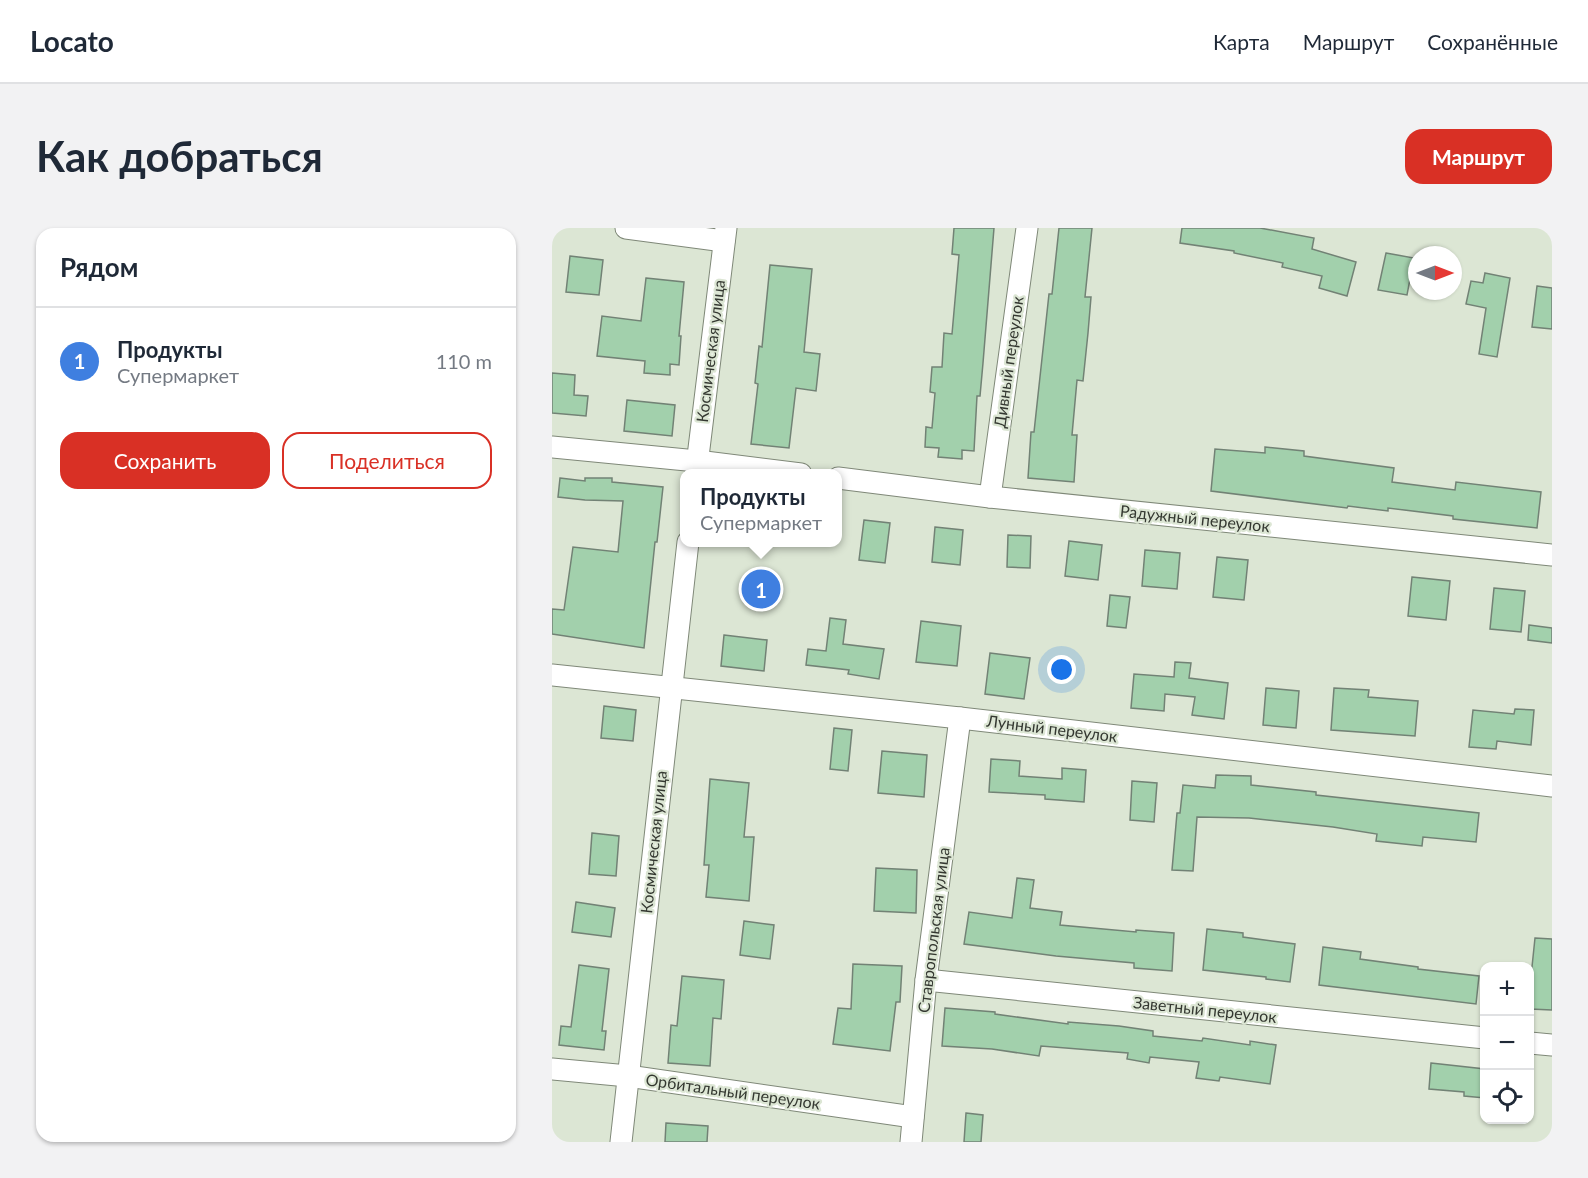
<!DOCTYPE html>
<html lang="ru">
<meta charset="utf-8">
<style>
body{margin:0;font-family:Lato,sans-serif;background:#f2f2f3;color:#1f2937}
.controls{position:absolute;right:18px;bottom:18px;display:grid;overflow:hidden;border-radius:12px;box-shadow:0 2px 4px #0004}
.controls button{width:54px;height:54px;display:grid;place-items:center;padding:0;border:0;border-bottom:2px solid #e0e1e3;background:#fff;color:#1f2937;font:30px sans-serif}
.compass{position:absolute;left:856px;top:18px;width:54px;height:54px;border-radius:50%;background:#fff;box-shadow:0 2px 4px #0004;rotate:90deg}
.you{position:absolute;left:510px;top:442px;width:21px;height:21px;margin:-15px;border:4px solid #fff;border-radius:50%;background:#1a73e8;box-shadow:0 0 0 9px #1a73e833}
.badge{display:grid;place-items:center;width:39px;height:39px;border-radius:50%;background:#d93025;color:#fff;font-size:20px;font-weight:700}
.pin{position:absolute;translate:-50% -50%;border:3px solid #fff;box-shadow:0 2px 6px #0006}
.popup{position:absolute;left:128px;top:241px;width:162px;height:78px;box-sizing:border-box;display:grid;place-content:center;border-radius:12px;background:#fff;filter:drop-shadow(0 2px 4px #0005);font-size:20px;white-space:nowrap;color:#747a83}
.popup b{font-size:22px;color:#1f2937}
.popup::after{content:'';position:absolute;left:50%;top:100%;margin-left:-12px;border:12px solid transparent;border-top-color:#fff}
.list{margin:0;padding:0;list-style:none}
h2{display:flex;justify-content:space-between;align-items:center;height:78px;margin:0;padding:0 24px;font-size:26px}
h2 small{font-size:20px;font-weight:400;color:#747a83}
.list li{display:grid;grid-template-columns:39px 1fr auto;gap:18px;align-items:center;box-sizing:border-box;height:108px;padding:0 24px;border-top:2px solid #e0e1e3}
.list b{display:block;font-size:22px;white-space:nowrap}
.list p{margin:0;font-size:20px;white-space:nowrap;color:#747a83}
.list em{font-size:20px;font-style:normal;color:#747a83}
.actions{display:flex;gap:12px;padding:18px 24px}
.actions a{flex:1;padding:14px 0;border:2px solid #d93025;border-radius:18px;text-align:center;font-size:21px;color:#d93025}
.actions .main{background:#d93025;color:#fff}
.icon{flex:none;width:33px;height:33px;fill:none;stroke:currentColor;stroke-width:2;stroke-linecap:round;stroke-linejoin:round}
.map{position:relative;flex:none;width:1000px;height:914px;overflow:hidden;border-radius:18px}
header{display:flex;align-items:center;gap:36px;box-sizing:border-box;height:84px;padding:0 30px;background:#fff;border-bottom:2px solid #e0e1e3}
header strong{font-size:28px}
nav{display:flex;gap:33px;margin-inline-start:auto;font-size:21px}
.intro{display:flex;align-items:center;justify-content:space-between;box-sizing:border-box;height:144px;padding:0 36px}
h1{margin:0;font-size:42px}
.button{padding:15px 27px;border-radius:18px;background:#d93025;color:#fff;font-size:21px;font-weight:700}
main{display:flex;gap:36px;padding:0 36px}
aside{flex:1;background:#fff;border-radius:18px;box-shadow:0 2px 4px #0004}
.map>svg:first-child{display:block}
.building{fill:#a2d0ac;stroke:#728275;stroke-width:1.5}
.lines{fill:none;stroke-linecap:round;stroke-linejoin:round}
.street-casing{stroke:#7f8878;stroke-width:23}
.street{stroke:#fff;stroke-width:21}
.labels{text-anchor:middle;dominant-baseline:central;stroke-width:4.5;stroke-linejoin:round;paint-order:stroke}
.street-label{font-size:16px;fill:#343831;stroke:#dce6d4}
</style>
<header>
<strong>Locato</strong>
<nav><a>Карта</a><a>Маршрут</a><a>Сохранённые</a></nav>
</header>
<div class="intro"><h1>Как добраться</h1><a class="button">Маршрут</a></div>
<main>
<aside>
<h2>Рядом<small></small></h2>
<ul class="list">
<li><span class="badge" style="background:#3f7fe0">1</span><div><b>Продукты</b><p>Супермаркет</p></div><em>110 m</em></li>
</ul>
<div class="actions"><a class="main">Сохранить</a><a>Поделиться</a></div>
</aside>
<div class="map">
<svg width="1000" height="914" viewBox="0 0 1000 914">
<rect width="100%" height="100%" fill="#dce6d4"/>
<g class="building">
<path d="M402,0h40l-11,135 -3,33h-3l-3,55 -12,-1v9l-24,-2 1,-9 -14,-1 1,-20 6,1 3,-35 -5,-1 2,-25h10l2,-34 8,1 7,-79 -7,-1z"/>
<path d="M507,0h33l-7,69h6l-3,36 -5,48 -6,-1 -5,55h5l-3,47 -46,-4 3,-46h3l15,-138h3z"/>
<path d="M630,0h78l54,10 -2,11 44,13 -9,34 -28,-8 3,-12 -40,-9 1,-4 -49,-10v-2l-54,-8z"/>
<path d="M834,25l28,5 -7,37 -29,-5z"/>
<path d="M18,28l33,4 -4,35 -33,-3z"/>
<path d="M218,37l42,4 -8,83 16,2 -4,37 -20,-3 -7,60 -38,-4 7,-60 -3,-1 4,-37 3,1z"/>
<path d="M933,45l25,5 -13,79 -18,-3 7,-46 -20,-4 5,-23 12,2z"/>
<path d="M94,50l38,4 -5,54h2l-2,29 -9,-1v11l-26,-2 1,-12 -48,-5 5,-40 39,5z"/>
<path d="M985,58l15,2v41l-20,-2z"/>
<path d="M0,145l23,2 -1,20 14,1 -2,20 -34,-3z"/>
<path d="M75,172l48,5 -3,31 -48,-5z"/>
<path d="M713,219l39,4v5l90,12 -2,14 63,8 1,-8 85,10 -4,36 -84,-9v-3l-65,-8v3l-40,-5 -1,2 -136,-17 4,-42 50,4z"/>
<path d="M8,250l25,3v-3h27v4l51,5 -6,55h-2l-11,106 -92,-14v-25l12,1 9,-63 45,5 5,-51 -38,-1 -27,-3z"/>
<path d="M312,292l26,3 -5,40 -26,-3z"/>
<path d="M383,299l28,3 -3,35 -28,-3z"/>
<path d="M456,307l23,1 -1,32 -23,-1z"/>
<path d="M517,313l33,4 -4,35 -33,-4z"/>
<path d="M593,322l35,3 -3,36 -35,-3z"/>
<path d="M665,329l31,3 -4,40 -31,-3z"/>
<path d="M860,349l38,4 -4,39 -38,-4z"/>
<path d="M942,360l31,3 -4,41 -31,-3z"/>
<path d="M558,367l20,2 -4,31 -19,-2z"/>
<path d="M278,390l16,2 -3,24 41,5 -5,30 -31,-5 1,-4 -43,-5 2,-16 18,2z"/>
<path d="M369,393l40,5 -4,40 -41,-4z"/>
<path d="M977,397l23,3v15l-24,-3z"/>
<path d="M172,407l43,5 -3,31 -43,-5z"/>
<path d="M438,425l40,5 -6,41 -39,-5z"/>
<path d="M623,434l16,1 -2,15 39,5 -4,36 -32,-4 3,-18 -30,-3 -1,17 -33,-3 3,-34 40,3z"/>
<path d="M714,460l33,3 -3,37 -33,-3z"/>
<path d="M782,460l35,2 -1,7 50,4 -3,35 -84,-6z"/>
<path d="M52,478l32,4 -3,31 -32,-3z"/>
<path d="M963,481l19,1 -3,35 -34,-4 -1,8 -27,-2 4,-37 41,4z"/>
<path d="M282,500l18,2 -4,41 -18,-2z"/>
<path d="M330,523l45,4 -3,42 -46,-4z"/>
<path d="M439,531l29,2 -1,15 43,3v-11l24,2 -2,32 -39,-3v-4l-56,-3z"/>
<path d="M664,547l35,1v9l65,7v3l163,18 -3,29 -53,-5 -1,9 -46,-5 1,-7 -44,-7 -84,-9 -52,-1 -4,54 -21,-1 5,-57h3l3,-28 32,3z"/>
<path d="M158,551l39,4 -5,54h10l-5,64 -43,-4 3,-32h-5z"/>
<path d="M580,553l25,2 -3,39 -24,-2z"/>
<path d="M40,605l27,3 -3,40 -27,-2z"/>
<path d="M324,640l41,2 -1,43 -42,-2z"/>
<path d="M465,650l17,2 -4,28 32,4 -2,13 76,7v-2l38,3 -2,38 -38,-3v-5l-78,-7 -92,-12 5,-32 43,6z"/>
<path d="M24,674l39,6 -4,29 -39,-5z"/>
<path d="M192,693l30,4 -4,34 -30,-4z"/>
<path d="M655,701l36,4v4l52,7 -5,38 -24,-3v-2l-63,-7z"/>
<path d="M983,710l17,1v71l-22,-1v-23z"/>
<path d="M771,719l38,5 -1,7 58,8v2l61,7 -3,28 -157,-19z"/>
<path d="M301,736l49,2 -2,36h-4l-6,49 -57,-7 5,-36 13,1z"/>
<path d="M27,737l30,4 -7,62h4l-2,19 -45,-5 2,-19 10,1z"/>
<path d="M130,748l42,4 -3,39 -8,-1 -3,48 -42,-3 3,-38 6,1z"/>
<path d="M393,780l50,4v2l73,10v-2l51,4 34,5v5l49,5 1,-3 47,7v-4l26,4 -6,39 -50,-7 -1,4 -23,-3 3,-16 -49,-5 -1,6 -22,-4 1,-6 -87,-7 -2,10 -47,-7 -50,-3z"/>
<path d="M879,835l54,6v29l-21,-2v-4l-35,-3z"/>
<path d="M414,885l17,2 -2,27h-17z"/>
<path d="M114,895l42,3 -1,16h-42z"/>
</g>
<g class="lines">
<defs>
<g id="street">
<path d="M74,0l98,13"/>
<path d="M0,219l145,14 104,13"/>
<path d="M144,245l30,-245"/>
<path d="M286,250l152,19 562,58"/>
<path d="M438,269l37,-269"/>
<path d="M0,447l408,43 592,68"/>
<path d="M374,752l559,58"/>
<path d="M978,815l22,2"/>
<path d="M0,841l76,7 285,41"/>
<path d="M69,914l67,-600"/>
<path d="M359,914l15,-162 34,-262"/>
</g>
</defs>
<use href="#street" class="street-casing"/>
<use href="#street" class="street"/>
</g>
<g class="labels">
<g class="street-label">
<text transform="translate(158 123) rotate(-83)">Космическая улица</text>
<text transform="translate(456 134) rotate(-82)">Дивный переулок</text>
<text transform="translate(643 290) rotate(6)">Радужный переулок</text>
<text transform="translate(500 500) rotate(7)">Лунный переулок</text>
<text transform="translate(101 614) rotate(-84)">Космическая улица</text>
<text transform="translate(381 702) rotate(-83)">Ставропольская улица</text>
<text transform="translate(653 781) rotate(6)">Заветный переулок</text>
<text transform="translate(181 863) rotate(8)">Орбитальный переулок</text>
</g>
</g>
</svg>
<div class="controls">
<button>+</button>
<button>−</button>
<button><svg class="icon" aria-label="locate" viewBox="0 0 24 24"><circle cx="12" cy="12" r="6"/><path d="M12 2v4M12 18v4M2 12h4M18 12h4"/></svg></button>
</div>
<svg class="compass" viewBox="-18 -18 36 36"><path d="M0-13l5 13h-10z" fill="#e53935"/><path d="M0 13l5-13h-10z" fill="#747a83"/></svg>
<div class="you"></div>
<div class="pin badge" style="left:209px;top:361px;background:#3f7fe0">1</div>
<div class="popup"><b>Продукты</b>Супермаркет</div>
</div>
</main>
